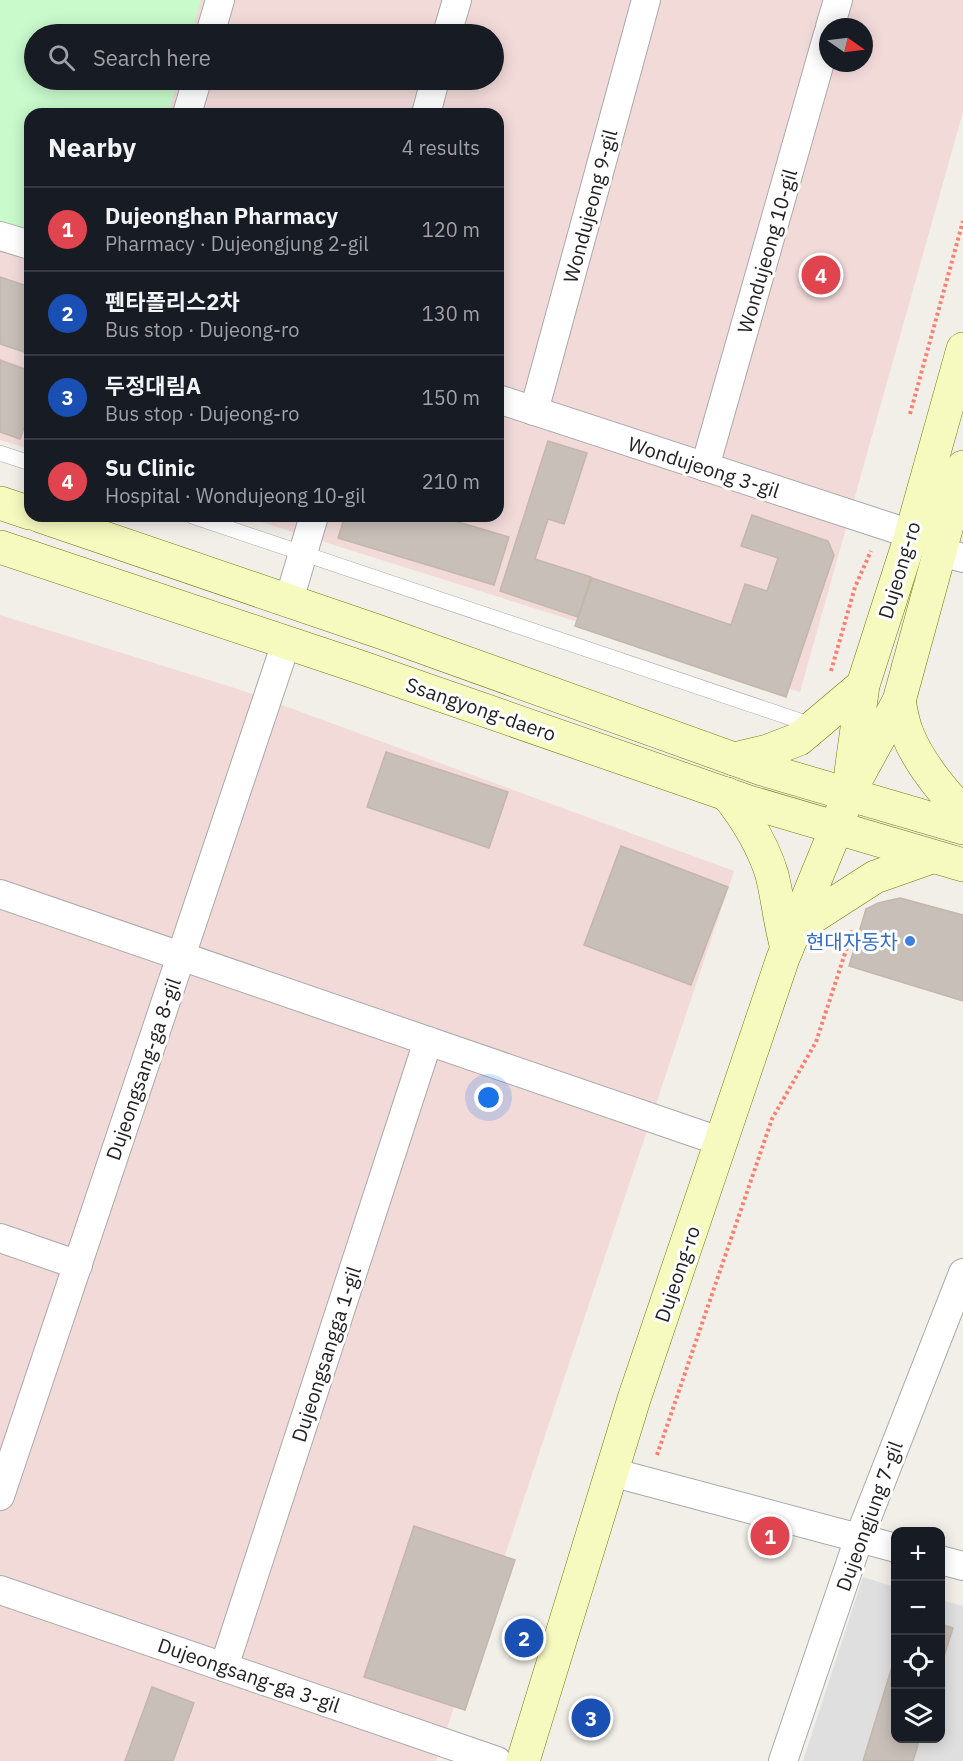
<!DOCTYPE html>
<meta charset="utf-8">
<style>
body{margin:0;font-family:"IBM Plex Sans","Noto Sans KR",sans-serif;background:#242831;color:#f1f3f6}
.controls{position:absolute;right:18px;bottom:18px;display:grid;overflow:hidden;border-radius:12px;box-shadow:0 3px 15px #0003}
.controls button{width:54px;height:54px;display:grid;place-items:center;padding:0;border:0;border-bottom:2px solid #363941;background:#171b24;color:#f1f3f6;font:30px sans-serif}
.compass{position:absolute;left:819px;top:18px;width:54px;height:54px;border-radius:50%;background:#171b24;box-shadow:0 3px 15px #0003;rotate:104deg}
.you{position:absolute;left:489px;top:1098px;width:21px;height:21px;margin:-15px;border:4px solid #fff;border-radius:50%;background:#1a73e8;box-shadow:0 0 0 9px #1a73e833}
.badge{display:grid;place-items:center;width:39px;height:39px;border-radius:50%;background:#db2777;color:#fff;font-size:20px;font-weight:700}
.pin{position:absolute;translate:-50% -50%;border:3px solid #fff;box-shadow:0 2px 6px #0006}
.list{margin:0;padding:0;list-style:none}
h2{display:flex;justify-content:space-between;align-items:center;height:78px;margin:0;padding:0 24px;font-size:26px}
h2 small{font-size:20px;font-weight:400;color:#9ea1a6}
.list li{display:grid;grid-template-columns:39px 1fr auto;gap:18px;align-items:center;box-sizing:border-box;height:84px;padding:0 24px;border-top:2px solid #363941}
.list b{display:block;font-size:22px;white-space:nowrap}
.list p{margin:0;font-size:20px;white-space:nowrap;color:#9ea1a6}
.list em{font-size:20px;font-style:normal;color:#9ea1a6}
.icon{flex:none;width:33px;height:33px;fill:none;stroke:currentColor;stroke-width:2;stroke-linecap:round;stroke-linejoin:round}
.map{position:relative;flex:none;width:963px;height:1761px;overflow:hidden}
.search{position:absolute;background:#171b24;box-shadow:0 3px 15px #0003;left:24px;top:24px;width:480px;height:66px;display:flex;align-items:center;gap:15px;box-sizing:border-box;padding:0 21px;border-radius:33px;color:#9ea1a6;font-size:22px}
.panel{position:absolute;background:#171b24;box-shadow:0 3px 15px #0003;left:24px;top:108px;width:480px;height:414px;border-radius:18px}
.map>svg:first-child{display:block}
.residential{fill:#e0dfdf}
.commercial{fill:#f2dad9;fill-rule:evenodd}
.park{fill:#c8facc}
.building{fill:#c7bfb8;stroke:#c4b6ab;stroke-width:1.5}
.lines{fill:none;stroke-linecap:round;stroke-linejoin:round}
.lane-casing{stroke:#a9a9a9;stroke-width:16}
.street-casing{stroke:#a9a9a9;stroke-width:30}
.secondary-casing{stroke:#707d05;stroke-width:34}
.path{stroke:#fa8072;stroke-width:4;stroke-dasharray:3 3;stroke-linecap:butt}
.lane{stroke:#fff;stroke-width:15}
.street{stroke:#fff;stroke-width:28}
.secondary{stroke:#f7fabf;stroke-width:33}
.shop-dot{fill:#3f7fe0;stroke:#fff;stroke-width:2}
.labels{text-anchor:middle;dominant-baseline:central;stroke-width:6;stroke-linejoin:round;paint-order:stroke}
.street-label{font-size:20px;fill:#222;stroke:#fff}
.shop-label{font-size:20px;fill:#366cbe;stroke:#fff;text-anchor:end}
</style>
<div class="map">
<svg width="963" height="1761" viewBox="0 0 963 1761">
<rect width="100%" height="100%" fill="#f2efe9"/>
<path class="residential" d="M863,1577l32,10 1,151h44l1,-138 22,6v155h-160z"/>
<g class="commercial">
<path d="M0,0h963v112l-163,580 -558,-176h256v-402h-468v335l-30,-9zM828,27h36v36h-36zM34,34h460v46h-460z"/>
<path d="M0,615l244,76 490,180 -298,890h-436z"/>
</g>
<path class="park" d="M0,0h201l-10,34h-157v46h144l-10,34h-138v131l-30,-10z"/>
<g class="building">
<path d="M0,277l30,10v67l-30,-10z"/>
<path d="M0,360l30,11v40l-10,28 -20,-7z"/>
<path d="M548,441l39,12 -23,71 -16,-5 -13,40 56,18 -13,40 -78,-26z"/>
<path d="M752,515l76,26 6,14 -48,142 -211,-71 17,-48 139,47 14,-41 22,7 11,-33 -37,-12z"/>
<path d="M266,516h17l-1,4z"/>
<path d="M345,516h93l71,21 -15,48 -156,-47z"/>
<path d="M386,752l122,40 -19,56 -122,-41z"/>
<path d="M621,846l107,41 -37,98 -107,-40z"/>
<path d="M900,898l63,17v86l-114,-35 17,-57 12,-6z"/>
<path d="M414,1526l101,34 -50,150 -101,-33z"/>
<path d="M940,1624l13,4 -13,41z"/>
<path d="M896,1654v84h24l-7,23h-50z"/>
<path d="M152,1687l42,16 -21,58h-48z"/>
</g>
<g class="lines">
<defs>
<g id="lane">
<path d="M0,453l30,10"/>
<path d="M192,516l623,210"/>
</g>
<g id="street">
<path d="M830,27l8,-27"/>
<path d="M210,34l10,-34"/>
<path d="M447,34l10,-34"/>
<path d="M187,114l10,-34"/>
<path d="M426,114l9,-34"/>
<path d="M0,236l30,9"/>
<path d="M498,399l413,135"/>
<path d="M534,411l112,-411"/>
<path d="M705,467l123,-433"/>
<path d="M940,552l23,6"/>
<path d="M289,600l25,-84"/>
<path d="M0,894l722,248"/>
<path d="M0,1238l78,27"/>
<path d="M611,1472l285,76"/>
<path d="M0,1496l286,-853"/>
<path d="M940,1560l23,6"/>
<path d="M0,1590l497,171"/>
<path d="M224,1667l204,-626"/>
<path d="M783,1761l76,-223 104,-265"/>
</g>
<g id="secondary">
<path d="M0,503l30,10"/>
<path d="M40,516l343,117 379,136 201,59"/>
<path d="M0,547l357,119 392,136 214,63"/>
<path d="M899,701c2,10 4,22 8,32 12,30 34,56 56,80"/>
<path d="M734,759l34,-8 31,-12 64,-54"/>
<path d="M851,772l12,-87 46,-143 54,-193"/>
<path d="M727,794c19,24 36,51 45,81 6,24 8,49 15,73"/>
<path d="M797,932l5,-8 73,-47 57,-20"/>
<path d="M523,1761l111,-362 149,-441 53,-129 12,-35 51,-93 64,-234"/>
</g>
</defs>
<use href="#lane" class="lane-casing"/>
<use href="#street" class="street-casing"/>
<use href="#secondary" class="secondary-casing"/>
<g class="path">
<path d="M910,414l53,-193"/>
<path d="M831,671l24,-84 16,-36"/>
<path d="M657,1455l115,-336 44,-77 37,-113"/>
</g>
<use href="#lane" class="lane"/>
<use href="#street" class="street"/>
<use href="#secondary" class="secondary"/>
</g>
<circle class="shop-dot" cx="910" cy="941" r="6"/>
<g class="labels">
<g class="street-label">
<text transform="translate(590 206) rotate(-75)">Wondujeong 9-gil</text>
<text transform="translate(767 251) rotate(-74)">Wondujeong 10-gil</text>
<text transform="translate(704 467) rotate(18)">Wondujeong 3-gil</text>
<text transform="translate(899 570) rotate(-73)">Dujeong-ro</text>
<text transform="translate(481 709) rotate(19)">Ssangyong-daero</text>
<text transform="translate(143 1069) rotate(-71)">Dujeongsang-ga 8-gil</text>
<text transform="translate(677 1274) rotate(-71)">Dujeong-ro</text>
<text transform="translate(326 1354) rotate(-72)">Dujeongsangga 1-gil</text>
<text transform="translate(869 1516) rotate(-70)">Dujeongjung 7-gil</text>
<text transform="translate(249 1675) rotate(19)">Dujeongsang-ga 3-gil</text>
</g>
<g class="shop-label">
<text x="898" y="941">현대자동차</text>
</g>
</g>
</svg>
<div class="controls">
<button>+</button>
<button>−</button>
<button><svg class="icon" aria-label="locate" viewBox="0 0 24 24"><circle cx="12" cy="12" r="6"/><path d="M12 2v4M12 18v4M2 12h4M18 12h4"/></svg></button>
<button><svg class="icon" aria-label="layers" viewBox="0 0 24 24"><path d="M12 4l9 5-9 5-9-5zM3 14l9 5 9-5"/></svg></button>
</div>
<svg class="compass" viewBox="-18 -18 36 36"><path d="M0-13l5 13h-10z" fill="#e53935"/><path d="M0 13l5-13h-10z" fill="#9ea1a6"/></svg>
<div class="you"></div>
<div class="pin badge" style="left:770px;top:1536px;background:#e0444e">1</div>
<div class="pin badge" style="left:524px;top:1638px;background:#1a4fb4">2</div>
<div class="pin badge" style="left:591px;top:1718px;background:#1a4fb4">3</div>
<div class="pin badge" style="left:821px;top:275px;background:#e0444e">4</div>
<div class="search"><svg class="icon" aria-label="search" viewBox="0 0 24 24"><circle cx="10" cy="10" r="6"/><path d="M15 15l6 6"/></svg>Search here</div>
<section class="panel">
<h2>Nearby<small>4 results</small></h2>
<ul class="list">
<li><span class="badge" style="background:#e0444e">1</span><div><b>Dujeonghan Pharmacy</b><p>Pharmacy · Dujeongjung 2-gil</p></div><em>120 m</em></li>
<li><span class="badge" style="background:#1a4fb4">2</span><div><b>펜타폴리스2차</b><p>Bus stop · Dujeong-ro</p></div><em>130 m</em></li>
<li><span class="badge" style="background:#1a4fb4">3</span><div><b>두정대림A</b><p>Bus stop · Dujeong-ro</p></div><em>150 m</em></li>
<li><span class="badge" style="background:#e0444e">4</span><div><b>Su Clinic</b><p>Hospital · Wondujeong 10-gil</p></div><em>210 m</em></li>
</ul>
</section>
</div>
